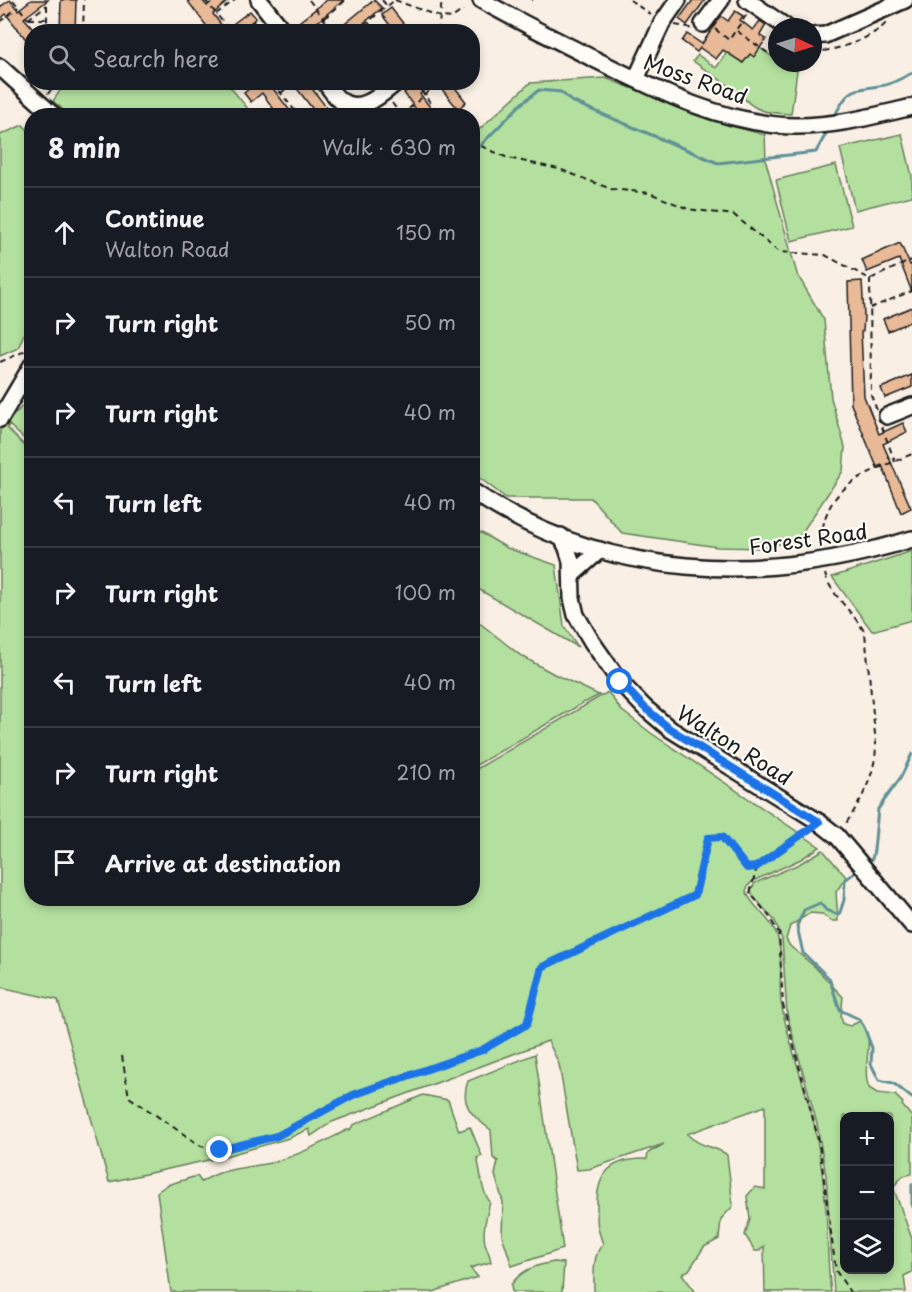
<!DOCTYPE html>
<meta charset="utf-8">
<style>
body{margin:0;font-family:"Playpen Sans",sans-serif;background:#242831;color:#f1f3f6}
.controls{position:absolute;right:18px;bottom:18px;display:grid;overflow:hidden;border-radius:12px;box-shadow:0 3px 9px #0003}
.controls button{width:54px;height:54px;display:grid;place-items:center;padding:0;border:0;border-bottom:2px solid #363941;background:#171b24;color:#f1f3f6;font:30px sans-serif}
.compass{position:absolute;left:768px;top:18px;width:54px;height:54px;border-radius:50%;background:#171b24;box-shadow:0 3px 9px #0003;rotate:94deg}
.stop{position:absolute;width:18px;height:18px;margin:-14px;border:4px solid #1a73e8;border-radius:50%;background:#fff}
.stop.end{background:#1a73e8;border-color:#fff;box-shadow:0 2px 6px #0008}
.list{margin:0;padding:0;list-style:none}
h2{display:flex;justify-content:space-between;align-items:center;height:78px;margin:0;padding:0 24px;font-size:26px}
h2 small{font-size:20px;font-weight:400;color:#9ea1a6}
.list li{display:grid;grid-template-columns:39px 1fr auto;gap:18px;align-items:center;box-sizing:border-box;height:90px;padding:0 24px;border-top:2px solid #363941}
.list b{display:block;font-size:22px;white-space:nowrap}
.list p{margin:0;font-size:20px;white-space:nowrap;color:#9ea1a6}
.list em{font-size:20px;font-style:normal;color:#9ea1a6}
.icon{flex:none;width:33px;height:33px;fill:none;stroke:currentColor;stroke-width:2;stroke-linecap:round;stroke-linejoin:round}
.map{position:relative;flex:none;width:912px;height:1292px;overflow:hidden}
.search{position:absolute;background:#171b24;box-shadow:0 3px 9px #0003;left:24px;top:24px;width:456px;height:66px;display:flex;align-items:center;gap:15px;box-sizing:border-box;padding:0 21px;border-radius:24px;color:#9ea1a6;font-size:22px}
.panel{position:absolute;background:#171b24;box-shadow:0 3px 9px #0003;left:24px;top:108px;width:456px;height:798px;border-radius:24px}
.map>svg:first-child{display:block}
.green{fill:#b3e09e;stroke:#687e5d;stroke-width:1.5;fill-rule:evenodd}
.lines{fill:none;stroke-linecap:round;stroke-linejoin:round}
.stream{stroke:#5f9096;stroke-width:3}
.building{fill:#e8ba98;stroke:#1c1c1c;stroke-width:1.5}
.minor-casing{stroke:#1c1c1c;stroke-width:20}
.path{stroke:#1c1c1c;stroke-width:2;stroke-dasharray:6 4.5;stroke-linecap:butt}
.minor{stroke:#fdfcf7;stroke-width:15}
.route{stroke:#1a73e8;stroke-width:8}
.labels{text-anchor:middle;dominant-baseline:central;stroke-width:4.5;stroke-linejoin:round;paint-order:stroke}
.street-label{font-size:21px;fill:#1c1c1c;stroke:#fdfcf7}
</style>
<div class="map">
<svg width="912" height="1292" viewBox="0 0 912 1292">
<rect width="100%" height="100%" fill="#f9efe4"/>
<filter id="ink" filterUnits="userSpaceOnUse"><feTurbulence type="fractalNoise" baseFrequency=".0167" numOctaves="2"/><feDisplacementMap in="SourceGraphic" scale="12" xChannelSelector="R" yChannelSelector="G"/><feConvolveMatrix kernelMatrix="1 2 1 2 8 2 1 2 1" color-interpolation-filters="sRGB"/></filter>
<g filter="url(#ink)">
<g class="green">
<path d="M760,48l17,12v3l20,8 -6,43c-20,-1 -37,-1 -49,-19l-49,-34 5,-6 18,13 11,-16 23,2z"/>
<path d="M605,78l124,47 36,10 1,27 31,112 27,46 7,78 14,49 -2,24 -44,66 -31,11 -50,-1 -96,-14 -31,-35h-85l-33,-25v-338l57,-52z"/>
<path d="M66,82l161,1 26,32h-184l-16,-14z"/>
<path d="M23,125l9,9 -1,183 -13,31 -18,8v-221z"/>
<path d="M902,134l10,42v20l-57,14 -15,-62z"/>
<path d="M836,165l16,61 -61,15 -15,-61z"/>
<path d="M31,391v54l-22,-20 -2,3 17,17 7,3 1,450h440l1,-127 135,-79 13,18 30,23 169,114 -19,12 -48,22 -5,5 -2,5c6,17 25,26 31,44 8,24 0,50 5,73 8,41 24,79 33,120 5,27 9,54 11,82 2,27 1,54 5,82h-66l-1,-46 -5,5h-4l-10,-16 5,-16 -3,-23 8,-9 10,2v-83l-78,28c13,14 30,12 40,21l6,51 -12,13 -2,20 -15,8 -15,23 -7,4 12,16 -2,2h-98c0,-15 -2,-38 9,-48 -6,-17 -6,-18 -6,-36 -1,-35 14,-50 50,-49l1,-6 16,-9 -75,25 -12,1 -18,-106 -11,-23 -216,81 -21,14 -2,-7 -20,9 -67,19 -113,25 -51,-182 -58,-13v-557l27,-29z"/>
<path d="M473,528l34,20 49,17 8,61 14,21 -105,-61z"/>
<path d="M912,551v69l-40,11 -40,-54z"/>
<path d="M472,617l48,38 34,19 45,21 -13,7h-3v1l-110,64z"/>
<path d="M823,850l23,27 -10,15 2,29h-7l-9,-7 -12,-1 -20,13 -4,13 4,7 25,21 28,30 -2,20 2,7 7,2 10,-5c18,17 0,46 9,67l8,5 18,2 8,8 -1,2 10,12v57l-9,2 -10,11 19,52v33l-8,4 2,16h-72l-8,-116 -9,-52 -30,-110 -5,-75 -7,-18 -22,-25 -2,-6 4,-7 44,-19zM844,1116h46v154h-46z"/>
<path d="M535,1054l28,195 -51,17 -10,-31 1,-33 -8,-27 3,-14 -5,-3 -2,-28c-18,-13 -32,-25 -23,-49z"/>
<path d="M423,1095l25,5 11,31 11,-4 12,29 -5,2c5,16 3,31 13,44 -3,13 -8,28 -5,41 2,7 5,11 6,19l-21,6 8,9 -45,15h-262l-14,-100 10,-7 30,-9 4,6c25,-16 46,-13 73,-20 26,-7 49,-20 73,-32h3l3,-5z"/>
<path d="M554,1262l10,1 -2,29h-50l-1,-7c10,-15 25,-20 43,-23z"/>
</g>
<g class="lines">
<g class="stream">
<path d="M833,119c17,-34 19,-28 52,-34 9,-2 19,-8 27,-12"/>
<path d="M472,154l49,-50 18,-14 22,2 10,9 147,62 98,-11 12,-22"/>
<path d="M865,864l7,-5 2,-9 4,-41 23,-32 11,-23"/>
<path d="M858,870l-13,10 -1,20 -5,15 -13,-5 -6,-7 -16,7 -7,16 6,27 26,25 11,32 19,9 5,8 8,21 -1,16 8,16 14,3 19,15"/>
<path d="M912,1184v22"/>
</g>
</g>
<g class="building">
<path d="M10,0l8,10 13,-10h17l-24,18 8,9v20l-26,-33 -6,5v-12z"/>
<path d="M61,0h15l-1,32h-15z"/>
<path d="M187,0h15l5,6 7,-6h15l-16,14 12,16 25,-19 6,7 -17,14h-28z"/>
<path d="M327,0h17l-39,32h-7l-4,-6z"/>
<path d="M374,0l8,8 -18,15 6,9h-35z"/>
<path d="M693,0h12l-18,25 -8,-6z"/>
<path d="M391,8l19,24h-15l-13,-17z"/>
<path d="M735,11l8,5 -3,4 13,10 7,-9 6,4 -6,10 6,4 -12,18 -4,-3 -7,9 -20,-13 -7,9 -16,-11 -3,4 -15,-11 5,-7 15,10 19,-28 7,5z"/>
<path d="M257,82h11l26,34h-15l-17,-23 -11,9 -7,-9z"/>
<path d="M292,82h15l26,34h-15z"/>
<path d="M419,82h16l-15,12 17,22h-16l-17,-23z"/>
<path d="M436,82h15l15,20 -8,7z"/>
<path d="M900,243l10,22 2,-1v28l-13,-33 -32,13 -5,-12z"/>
<path d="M862,281l2,35 -1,15 -2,1 3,64 15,38 24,-11 4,9 -24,12 28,64 -10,5 -19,-48 -5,2 -26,-63 -3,-122z"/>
<path d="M912,307v14l-24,10 -5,-12z"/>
<path d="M912,375v12l-27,11 -4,-10z"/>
</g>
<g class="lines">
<defs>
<g id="minor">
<path d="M259,0l25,32"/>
<path d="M481,0c37,21 75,40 113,59 62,31 131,66 202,67 40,0 78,-10 116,-19"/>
<path d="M747,0l39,27"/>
<path d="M703,24l18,-24"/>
<path d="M813,36l12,-1 80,-35"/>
<path d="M0,67l54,49"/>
<path d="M636,79l26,-56 16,-23"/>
<path d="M325,82c4,6 10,15 16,19 20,14 41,-7 56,-19"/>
<path d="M887,416l25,-10"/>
<path d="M0,419l32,-54"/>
<path d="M472,491c133,90 291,94 440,48"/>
<path d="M561,536l6,12 4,13 1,37 4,17 16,27 28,40 24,25 26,22 149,93 18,14 75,89"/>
<path d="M572,575l28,-25"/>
</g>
</defs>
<use href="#minor" class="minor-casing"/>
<g class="path">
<path d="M13,0l15,19"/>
<path d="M205,0l26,32"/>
<path d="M309,0l25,32"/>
<path d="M382,0l5,6"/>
<path d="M395,0l45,17 12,1 11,-8"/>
<path d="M532,0h1"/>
<path d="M630,0l21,15"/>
<path d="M216,14l19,-14"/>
<path d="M28,19l19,-14"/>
<path d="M29,19h18"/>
<path d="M0,22l18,-15"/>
<path d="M368,22l7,10"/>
<path d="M675,25l13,2 4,3"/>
<path d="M715,29l14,11 18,-26"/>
<path d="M737,31l35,25 5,1"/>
<path d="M47,32v-32"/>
<path d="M83,32l1,-32"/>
<path d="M242,32l16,-14"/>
<path d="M308,32l38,-32"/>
<path d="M355,32l40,-32"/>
<path d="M438,32l4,-32"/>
<path d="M813,51c20,2 60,-13 73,-28"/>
<path d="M272,82l27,34"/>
<path d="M414,82l27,34"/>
<path d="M281,93l12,-11"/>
<path d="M48,94l8,-12"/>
<path d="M392,103l9,12"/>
<path d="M401,116l38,-34"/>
<path d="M472,142l36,16 51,11 52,20 39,4 38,16 46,6 45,37 46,3 45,24 42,-19"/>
<path d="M870,279l1,116 6,15"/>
<path d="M870,308l42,-17"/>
<path d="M0,362l32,-14"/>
<path d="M882,427l13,35"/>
<path d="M821,549c0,-64 41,-73 91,-95"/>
<path d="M825,574c5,20 30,40 40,59l11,111c0,30 -15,58 -32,82"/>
<path d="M757,867l-7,26 19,23 10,18 4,71 36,137 17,129 14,21"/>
<path d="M122,1056l7,41 72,49 19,4 57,-14 76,-42 128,-44 46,-26 15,-57 153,-72 13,-57 14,-1 25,31 10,-1 51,-36"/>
</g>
<use href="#minor" class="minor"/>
</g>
</g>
<g class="lines" filter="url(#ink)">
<path class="route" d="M220,1150l57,-14 76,-41 129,-45 45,-26 15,-57 153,-72 13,-57 14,-1 25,31 9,-1 63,-45 -149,-93 -26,-22 -24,-25"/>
</g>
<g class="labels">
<g class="street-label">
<text transform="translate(696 78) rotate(20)">Moss Road</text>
<text transform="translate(808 538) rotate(-8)">Forest Road</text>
<text transform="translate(735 744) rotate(32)">Walton Road</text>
</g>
</g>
</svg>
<div class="controls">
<button>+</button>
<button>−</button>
<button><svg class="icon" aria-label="layers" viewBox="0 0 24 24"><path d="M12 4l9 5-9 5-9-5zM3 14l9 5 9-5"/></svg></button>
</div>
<svg class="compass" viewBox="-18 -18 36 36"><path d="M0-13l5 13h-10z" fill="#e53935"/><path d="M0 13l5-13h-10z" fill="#9ea1a6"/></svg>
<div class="stop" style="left:620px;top:682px"></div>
<div class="stop end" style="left:220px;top:1150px"></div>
<div class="search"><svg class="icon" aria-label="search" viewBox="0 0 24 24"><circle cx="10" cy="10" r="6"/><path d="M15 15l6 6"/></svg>Search here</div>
<section class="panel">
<h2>8 min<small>Walk · 630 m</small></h2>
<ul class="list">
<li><svg class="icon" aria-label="ahead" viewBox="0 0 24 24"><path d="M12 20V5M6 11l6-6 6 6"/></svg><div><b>Continue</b><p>Walton Road</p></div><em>150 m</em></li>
<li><svg class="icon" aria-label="right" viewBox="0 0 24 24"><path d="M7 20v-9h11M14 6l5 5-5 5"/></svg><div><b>Turn right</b></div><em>50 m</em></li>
<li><svg class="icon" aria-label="right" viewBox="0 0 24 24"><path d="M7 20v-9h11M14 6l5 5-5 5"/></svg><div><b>Turn right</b></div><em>40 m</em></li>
<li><svg class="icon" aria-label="left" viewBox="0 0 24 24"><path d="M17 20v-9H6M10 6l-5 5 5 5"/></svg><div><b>Turn left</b></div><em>40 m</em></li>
<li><svg class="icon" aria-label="right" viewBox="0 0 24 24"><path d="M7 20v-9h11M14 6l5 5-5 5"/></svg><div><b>Turn right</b></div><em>100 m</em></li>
<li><svg class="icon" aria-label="left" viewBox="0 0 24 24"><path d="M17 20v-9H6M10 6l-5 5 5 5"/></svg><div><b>Turn left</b></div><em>40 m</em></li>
<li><svg class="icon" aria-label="right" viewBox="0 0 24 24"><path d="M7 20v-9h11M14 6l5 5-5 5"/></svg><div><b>Turn right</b></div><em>210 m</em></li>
<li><svg class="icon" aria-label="arrive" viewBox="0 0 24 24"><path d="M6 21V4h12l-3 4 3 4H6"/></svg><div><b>Arrive at destination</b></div></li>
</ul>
</section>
</div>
